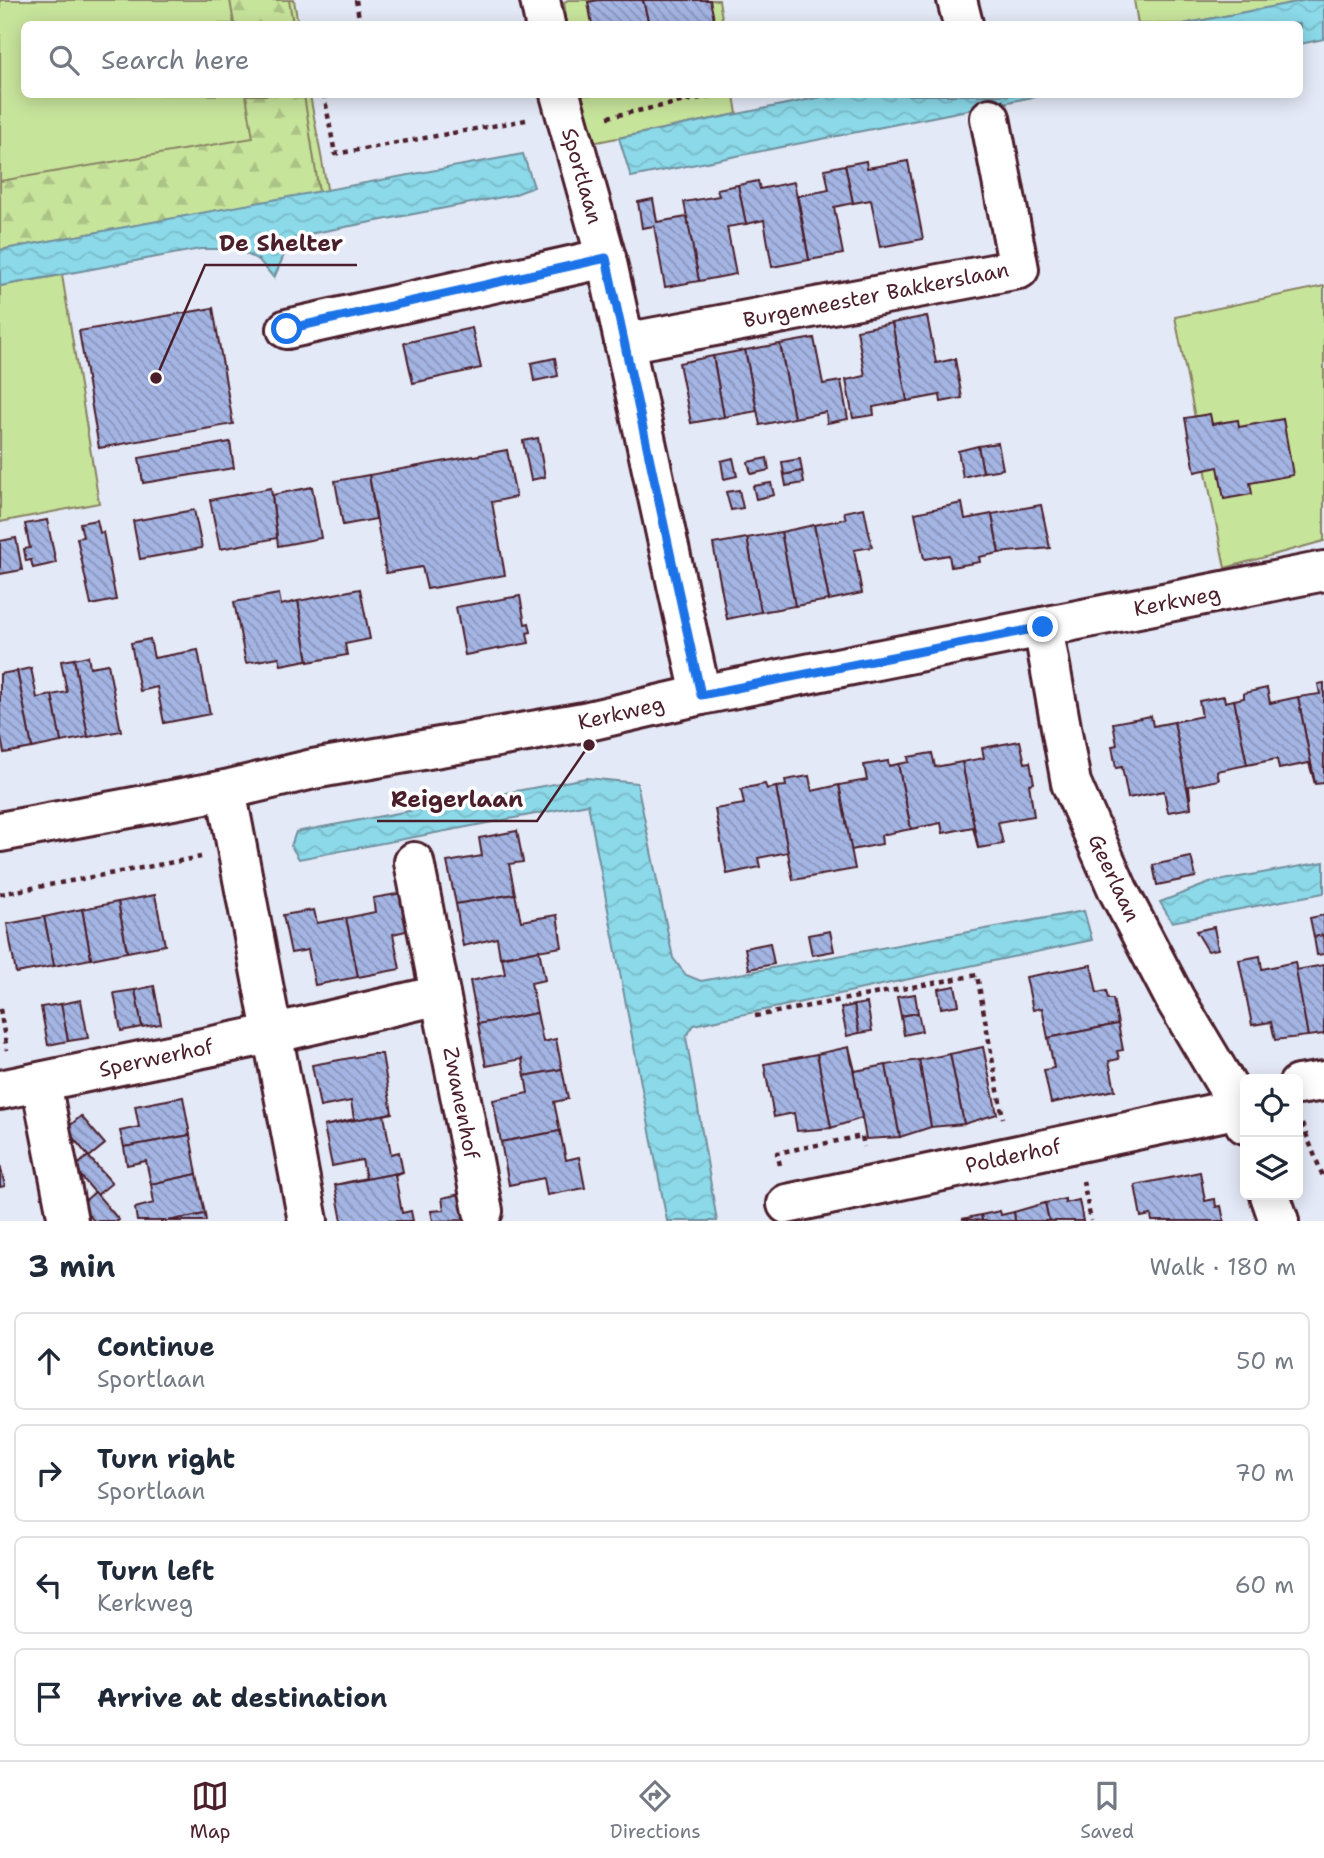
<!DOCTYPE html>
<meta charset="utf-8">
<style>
body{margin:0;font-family:"Shantell Sans",sans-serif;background:#f2f2f3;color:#1f2937}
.controls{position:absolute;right:21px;bottom:21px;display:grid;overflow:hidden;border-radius:10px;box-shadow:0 4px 18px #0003}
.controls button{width:63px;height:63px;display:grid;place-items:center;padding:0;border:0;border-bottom:2px solid #e0e1e3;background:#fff;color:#1f2937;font:35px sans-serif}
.stop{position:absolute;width:21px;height:21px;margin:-16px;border:5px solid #1a73e8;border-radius:50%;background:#fff}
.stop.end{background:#1a73e8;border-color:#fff;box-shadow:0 2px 7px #0008}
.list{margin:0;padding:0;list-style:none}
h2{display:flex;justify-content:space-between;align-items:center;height:91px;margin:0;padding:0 28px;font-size:30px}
h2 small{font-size:23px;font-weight:400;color:#747a83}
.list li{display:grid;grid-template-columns:46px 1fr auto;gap:21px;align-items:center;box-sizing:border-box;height:98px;margin:0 14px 14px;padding:0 14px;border:2px solid #e0e1e3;border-radius:10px}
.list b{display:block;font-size:26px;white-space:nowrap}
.list p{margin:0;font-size:23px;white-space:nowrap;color:#747a83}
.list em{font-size:23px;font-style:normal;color:#747a83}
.icon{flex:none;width:38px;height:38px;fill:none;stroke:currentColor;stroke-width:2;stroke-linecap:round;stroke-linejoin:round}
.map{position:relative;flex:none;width:1324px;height:1221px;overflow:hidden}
.search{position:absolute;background:#fff;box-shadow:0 4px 18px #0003;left:21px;right:21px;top:21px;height:77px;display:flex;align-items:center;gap:18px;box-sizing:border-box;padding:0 24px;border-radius:10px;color:#747a83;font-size:26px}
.sheet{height:539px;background:#fff}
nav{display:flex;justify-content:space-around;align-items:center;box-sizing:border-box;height:98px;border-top:2px solid #e0e1e3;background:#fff;font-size:19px;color:#747a83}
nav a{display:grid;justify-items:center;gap:4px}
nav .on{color:#4a1f2b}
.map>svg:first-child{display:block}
.green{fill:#c7e49b;stroke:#888263;stroke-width:2}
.forest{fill:url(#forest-firs);stroke:#888263;stroke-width:2}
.water{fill:url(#water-waves);stroke:#718f9d;stroke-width:2}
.building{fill:url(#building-back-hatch);stroke:#4a1f2b;stroke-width:2}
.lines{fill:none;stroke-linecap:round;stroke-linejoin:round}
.minor-casing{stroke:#4a1f2b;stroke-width:44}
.path{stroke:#4a1f2b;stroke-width:4.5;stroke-dasharray:5 5;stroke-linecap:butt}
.minor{stroke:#fff;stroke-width:38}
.route{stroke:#1a73e8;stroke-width:9}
.labels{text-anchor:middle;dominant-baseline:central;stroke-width:7;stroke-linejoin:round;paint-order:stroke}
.street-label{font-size:21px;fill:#4a1f2b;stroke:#fff}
.leader{fill:none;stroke:#4a1f2b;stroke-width:2.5}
.callout-dot{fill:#4a1f2b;stroke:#fff;stroke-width:2.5}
.callout-label{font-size:23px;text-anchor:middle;font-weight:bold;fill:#4a1f2b;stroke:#fff;stroke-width:7;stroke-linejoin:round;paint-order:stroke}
</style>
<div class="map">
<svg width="1324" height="1221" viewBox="0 0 1324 1221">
<defs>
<pattern id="forest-firs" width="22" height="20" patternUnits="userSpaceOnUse" patternTransform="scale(1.75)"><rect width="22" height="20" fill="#c7e49b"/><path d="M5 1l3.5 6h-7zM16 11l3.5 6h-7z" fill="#acc386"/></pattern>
<pattern id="water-waves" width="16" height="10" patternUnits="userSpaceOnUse" patternTransform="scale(1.75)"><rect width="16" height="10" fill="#8bd9e9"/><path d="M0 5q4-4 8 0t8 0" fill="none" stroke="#79bac8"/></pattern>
<pattern id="building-back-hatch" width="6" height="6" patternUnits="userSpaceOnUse" patternTransform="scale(1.75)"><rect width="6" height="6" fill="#a4b5e4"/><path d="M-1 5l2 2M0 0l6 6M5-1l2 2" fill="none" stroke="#8893b9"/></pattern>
</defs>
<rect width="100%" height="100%" fill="#e4e9f7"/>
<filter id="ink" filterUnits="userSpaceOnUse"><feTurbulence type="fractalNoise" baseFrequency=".0143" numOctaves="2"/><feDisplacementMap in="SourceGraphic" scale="14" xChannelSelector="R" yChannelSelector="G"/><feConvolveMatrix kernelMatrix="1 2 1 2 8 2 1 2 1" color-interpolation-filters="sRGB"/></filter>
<g filter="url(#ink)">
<g class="green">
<path d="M0,0h294l4,24h-274v70l286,1 18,99 -328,57z"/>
<path d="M568,0h151l4,24h-156l-3,-22z"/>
<path d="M1134,0h173l-124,24h-45z"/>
<path d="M579,95h155l3,19 -150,30z"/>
<path d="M62,275l37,228 -99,19v-236z"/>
<path d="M1324,286v255l-99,27 -50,-251z"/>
</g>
<g class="forest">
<path d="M230,0h59l4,24h-59z"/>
<path d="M246,95h58l15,97 -319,58v-69l253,-43z"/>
</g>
<g class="water">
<path d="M1307,0h17v39l-24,5v-20h-117z"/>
<path d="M831,95h212l-412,82 -12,-39z"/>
<path d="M523,154l11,33 -21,8 -204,39 -22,14 -13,30 -15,-18 -23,-11h-36l-200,37v-36z"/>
<path d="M586,778l51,5 36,175 13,17 15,6 383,-70 8,29 -398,85 -8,12 31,184h-50l-79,-417 -289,55 -8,-13 5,-14z"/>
<path d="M1324,862v31l-152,29 -12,-20 52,-20z"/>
</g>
<g class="building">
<path d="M599,0h44l6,24h-57l-4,-22z"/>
<path d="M643,0h67l5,24h-66z"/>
<path d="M866,161l1,7 41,-7 15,78 -43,8 -9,-47 -18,3 -8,-38z"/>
<path d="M845,165l8,38 -19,4 9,47 -34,6 -11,-64 31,-6 -4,-21z"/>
<path d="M758,181l2,8 34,-7 15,78 -37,7 -8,-47 -18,4 -8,-39z"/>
<path d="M738,185l8,39 -19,3 9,47 -37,7 -15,-79 35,-6 -2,-7z"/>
<path d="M653,199l4,23 30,-5 12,64 -34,6 -11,-61 -12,2 -4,-26z"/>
<path d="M213,308l20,116 -134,24 -20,-117z"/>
<path d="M927,316l9,47 19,-4 7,39 -21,4 -1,-7 -33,6 -15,-78z"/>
<path d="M892,323l15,78 -34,6 1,8 -21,3 -7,-38 19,-4 -8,-46z"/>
<path d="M472,328l9,40 -68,15 -9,-40z"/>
<path d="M814,338l9,46 18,-3 7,38 -21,4 -1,-11 -32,6 -14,-74z"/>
<path d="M780,344l14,74 -34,7 -15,-75z"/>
<path d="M745,350l12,61 -33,6 -11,-61z"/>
<path d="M713,356l11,61 -33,6 -12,-60z"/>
<path d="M555,358l3,18 -24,5 -3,-18z"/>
<path d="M1210,414l2,10 26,-4 1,7 44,-8 10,56 -43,8 2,11 -28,5 -6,-32 -23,5 -10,-54z"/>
<path d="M538,438l7,39 -14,3 -8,-39z"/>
<path d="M230,442l4,26 -91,15 -4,-25z"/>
<path d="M998,443l5,26 -20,3 -5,-26z"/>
<path d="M978,446l5,26 -20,5 -5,-26z"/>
<path d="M507,450l9,47 -24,5 13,73 -78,14 -5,-22 -36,6 -17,-98z"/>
<path d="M733,458l4,18 -13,3 -3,-18z"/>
<path d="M767,458l2,12 -18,4 -3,-12z"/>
<path d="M800,459l2,12 -18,4 -2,-13z"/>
<path d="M802,471l2,12 -18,3 -2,-11z"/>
<path d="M369,475l7,44 -33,6 -8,-44z"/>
<path d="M771,483l3,12 -18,4 -3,-13z"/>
<path d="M312,487l9,51 -43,8 -6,-51z"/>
<path d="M271,488l6,50 -57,11 -10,-49z"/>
<path d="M739,490l4,18 -12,2 -5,-18z"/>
<path d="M962,503l3,16 27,-5 7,39 -20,4 1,5 -29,5 -2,-12 -25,4 -9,-46z"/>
<path d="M1041,505l9,43 -51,5 -7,-39z"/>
<path d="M864,508l8,39 -18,3 8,43 -33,7 -15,-75 32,-6 -2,-7z"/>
<path d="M194,510l8,38 -62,11 -7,-38z"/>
<path d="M47,520l9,43 -23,5 -2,-8 -5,1 -2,-12 6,-1 -5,-24z"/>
<path d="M97,520l3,13 3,-1 13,68 -25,5 -14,-67 6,-1 -3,-14z"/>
<path d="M814,525l15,75 -34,6 -14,-74z"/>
<path d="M781,532l14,74 -34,6 -14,-74z"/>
<path d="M16,538l6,32 -22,4v-33z"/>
<path d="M747,538l14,74 -34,7 -14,-75z"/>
<path d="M360,589l10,50 -25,5 2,11 -39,7 -10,-61z"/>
<path d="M279,594l2,11 17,-4 10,61 -1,-2 -26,5 -2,-8 -33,6 -12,-61z"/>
<path d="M520,596l5,28 4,-1 2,9 -4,1 2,10 -64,12 -9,-48z"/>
<path d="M150,639l4,19 44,-8 12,64 -46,9 -7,-36 -17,4 -9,-48z"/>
<path d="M88,656l2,11 18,-3 13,67 -33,6 -14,-78z"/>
<path d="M74,659l14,78 -27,5 -9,-47 15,-3 -6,-31z"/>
<path d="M31,668l6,30 15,-3 9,47 -29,6 -15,-77z"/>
<path d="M17,671l15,77 -28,5 -4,-21v-58z"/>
<path d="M1324,683v100l-9,1 -17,-87 22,-3 -2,-10z"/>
<path d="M1267,688l3,15 28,-6 17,87 -6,-21 -30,6 -2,-10 -30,6 -13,-65 10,-2v-5z"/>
<path d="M1224,696l1,6 9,-2 13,65 -30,6 2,9 -30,6 2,22 -17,-86 28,-6 -3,-15z"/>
<path d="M1151,716l2,10 21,-4 17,86 -23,4 -4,-21 -36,7 -6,-31 -6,1 -4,-22 5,-1 -4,-22z"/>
<path d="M1020,741l5,22 5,-1 4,21 -5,1 5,32 -36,6 5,22 -25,4 -16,-86 22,-4 -2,-10z"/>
<path d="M932,753l3,14 27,-5 16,86 -5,-21 -30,6 -2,-10 -30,6 -13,-65 11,-2 -1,-5z"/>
<path d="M888,761l1,5 9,-2 13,65 -30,6 1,9 -31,6 -12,-65 28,-5 -3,-15z"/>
<path d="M809,776l3,15 27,-6 16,84 -62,11 -17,-93 10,-1 -1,-6z"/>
<path d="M765,784l2,5 9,-2 12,65 -30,6 2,9 -33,7 -12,-65 29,-5 -3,-15z"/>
<path d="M517,831l6,31 -14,2 6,30 -59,10 -9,-42 35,-6 -3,-18z"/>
<path d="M1191,857l5,20 -39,8 -4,-20z"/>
<path d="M403,893l7,37 -17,4 7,35 -42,8 -12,-59 29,-6 -2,-14z"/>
<path d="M515,894l6,27 36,-6 5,32 -62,10 -3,-19 -34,8 -7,-42z"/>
<path d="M155,895l10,50 -38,7 -9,-50z"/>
<path d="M118,902l9,50 -36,7 -9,-50z"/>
<path d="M82,909l9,50 -37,7 -10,-49z"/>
<path d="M314,910l3,13 29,-5 12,59 -43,8 -7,-35 -17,3 -8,-38z"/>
<path d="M1324,915v20l-10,2 -4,-19z"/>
<path d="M44,917l10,49 -38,7 -9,-49z"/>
<path d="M1214,927l4,22 -10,2 -12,-20z"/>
<path d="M830,931l4,20 -22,4 -4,-20z"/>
<path d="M1323,935l1,19 -7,1 -3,-18z"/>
<path d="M770,943l4,21 -25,5 -4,-21z"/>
<path d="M539,950l6,30 -14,3 6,30 -59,11 -8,-43 35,-7 -3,-16z"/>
<path d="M1260,956l2,13 33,-7 13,74 -33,4 -4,-18 -19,3 -13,-65z"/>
<path d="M1091,965l6,28 9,-2 2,8h5l5,25 -70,14 -6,-30 -9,2 -7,-33z"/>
<path d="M1324,965v69l-16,2 -12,-66z"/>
<path d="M154,986l7,38 -19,3 -7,-37z"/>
<path d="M955,986l4,19 -18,3 -3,-19z"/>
<path d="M135,990l7,37 -21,4 -7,-38z"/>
<path d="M915,994l3,19 -17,3 -4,-19z"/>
<path d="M81,1000l7,38 -20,3 -7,-37z"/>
<path d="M867,1003l5,28 -13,2 -5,-28z"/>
<path d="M61,1004l7,37 -20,4 -7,-38z"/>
<path d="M854,1005l5,28 -12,3 -6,-28z"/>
<path d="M537,1013l6,29 13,-3 6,30 -37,7 -3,-17 -36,7 -8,-42z"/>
<path d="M918,1013l4,18 -18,4 -3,-19z"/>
<path d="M1118,1024l5,26 -6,1 2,8 -10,2 6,29 -64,13 -7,-33 10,-2 -6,-30z"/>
<path d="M849,1047l6,24 31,-6 14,72 -34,2z"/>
<path d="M849,1047l13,71 -31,10 -14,-74z"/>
<path d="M983,1047l14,67 -33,10 -14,-70z"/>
<path d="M372,1054h10l10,59 -68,13 30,-7 -3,-18 -31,6 -8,-42z"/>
<path d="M817,1054l14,74 -34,3 -3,-18 -20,4 -10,-53z"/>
<path d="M950,1054l14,70 -33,3 -12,-67z"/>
<path d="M919,1060l12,67 -31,10 -14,-72z"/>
<path d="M562,1069l6,30 -14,3 6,29 -59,11 -8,-42 35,-7 -3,-17z"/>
<path d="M183,1097l7,38 -66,12 -4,-16 19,-4 -4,-21z"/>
<path d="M392,1113l-8,2 7,39 8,-2 4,20 -68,13 31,-7 -4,-18 -30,6 -8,-40z"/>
<path d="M81,1116l24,28 -16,13 -23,-28z"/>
<path d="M560,1131l6,29 13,-3 6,31 -38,7 -3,-17 -35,7 -8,-43z"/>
<path d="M190,1135l7,39 -46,10 -5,-23 -19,4 -3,-18z"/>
<path d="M88,1156l24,27 -15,12 -23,-27z"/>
<path d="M0,1164l5,22 -5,1z"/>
<path d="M403,1172l-8,3 7,38 9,-2 2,10h-71l-7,-36z"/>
<path d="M1200,1172l5,29 10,-2 1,8 5,-1 3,15h-72l-1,-6 -10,2 -6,-32z"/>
<path d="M197,1174l8,40 -37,7h-31l-2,-13 19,-5 -3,-19z"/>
<path d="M95,1192l24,28 -1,1h-24l-14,-16z"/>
<path d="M460,1194l4,26 -31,1 -2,-10 13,-1 -2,-12z"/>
<path d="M1065,1199v4l14,-3 4,21h-34l-4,-18z"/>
<path d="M1045,1203l4,18h-34l-1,-9z"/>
<path d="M1000,1211l1,4 13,-3 1,9h-33l-1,-6z"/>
<path d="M205,1214l1,7h-38z"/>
<path d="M981,1215l1,6 -20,-2z"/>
</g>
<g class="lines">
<defs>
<g id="minor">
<path d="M540,0l5,24"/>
<path d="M957,0l6,24"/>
<path d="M560,94l46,164 95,437"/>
<path d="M287,329l319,-71"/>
<path d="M624,343l395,-74 -29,-151"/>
<path d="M1043,627l28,156 47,107 57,109 65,109 5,16"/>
<path d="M226,790l82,431"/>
<path d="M0,832l226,-42 87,-21 271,-47 117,-27 623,-124"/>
<path d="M414,862l69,349"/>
<path d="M41,1083l27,138"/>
<path d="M1298,1085l26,-4"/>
<path d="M0,1090l271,-56 169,-39"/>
<path d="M1270,1195l9,26"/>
<path d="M787,1204l453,-96 5,-4"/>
</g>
</defs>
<use href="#minor" class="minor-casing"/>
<g class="path">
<path d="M356,0l4,24"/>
<path d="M324,94l11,60 191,-34"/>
<path d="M608,117l112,-23"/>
<path d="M0,894l201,-37"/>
<path d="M0,1009l7,41"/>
<path d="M755,1016l222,-41 26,143"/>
<path d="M1302,1124l22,55"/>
<path d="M780,1165l-3,-12 85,-17 2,11"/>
<path d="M1083,1181l8,40"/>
</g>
<use href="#minor" class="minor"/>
</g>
</g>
<g class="lines" filter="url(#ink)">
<path class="route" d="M287,329l319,-71 95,437 342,-68"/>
</g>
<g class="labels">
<g class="street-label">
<text transform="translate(582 176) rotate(74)">Sportlaan</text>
<text transform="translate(876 295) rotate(-11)">Burgemeester Bakkerslaan</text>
<text transform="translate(1177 601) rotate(-11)">Kerkweg</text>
<text transform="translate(621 713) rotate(-13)">Kerkweg</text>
<text transform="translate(1114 878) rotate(65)">Geerlaan</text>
<text transform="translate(156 1058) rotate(-12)">Sperwerhof</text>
<text transform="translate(461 1103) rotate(79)">Zwanenhof</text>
<text transform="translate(1013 1156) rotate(-12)">Polderhof</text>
</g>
</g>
<path class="leader" d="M156 378L205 265H357M589 745L537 821H377"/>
<g class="callout-dot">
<circle cx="156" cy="378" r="7"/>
<circle cx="589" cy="745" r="7"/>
</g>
<g class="callout-label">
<text x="281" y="251">De Shelter</text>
<text x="457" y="807">Reigerlaan</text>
</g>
</svg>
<div class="controls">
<button><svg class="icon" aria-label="locate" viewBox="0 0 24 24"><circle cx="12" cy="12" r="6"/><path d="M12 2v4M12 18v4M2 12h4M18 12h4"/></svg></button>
<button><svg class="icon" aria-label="layers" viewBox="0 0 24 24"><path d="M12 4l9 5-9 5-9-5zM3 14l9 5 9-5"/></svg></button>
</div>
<div class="stop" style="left:287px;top:329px"></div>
<div class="stop end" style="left:1043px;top:627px"></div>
<div class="search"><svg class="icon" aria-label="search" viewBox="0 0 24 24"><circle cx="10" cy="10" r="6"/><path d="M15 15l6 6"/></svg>Search here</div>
</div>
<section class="sheet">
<h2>3 min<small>Walk · 180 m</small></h2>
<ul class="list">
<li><svg class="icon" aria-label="ahead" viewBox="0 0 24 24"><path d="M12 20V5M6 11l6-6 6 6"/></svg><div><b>Continue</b><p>Sportlaan</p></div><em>50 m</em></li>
<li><svg class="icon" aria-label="right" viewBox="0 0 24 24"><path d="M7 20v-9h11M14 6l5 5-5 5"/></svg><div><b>Turn right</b><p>Sportlaan</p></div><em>70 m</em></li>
<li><svg class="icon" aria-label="left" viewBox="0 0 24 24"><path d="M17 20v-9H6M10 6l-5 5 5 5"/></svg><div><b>Turn left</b><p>Kerkweg</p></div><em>60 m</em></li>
<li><svg class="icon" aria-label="arrive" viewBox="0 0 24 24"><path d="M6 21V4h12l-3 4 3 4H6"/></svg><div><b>Arrive at destination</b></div></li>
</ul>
</section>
<nav>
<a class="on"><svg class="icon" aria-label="map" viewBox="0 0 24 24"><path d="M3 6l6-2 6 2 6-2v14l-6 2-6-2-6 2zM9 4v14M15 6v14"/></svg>Map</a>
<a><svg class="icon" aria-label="directions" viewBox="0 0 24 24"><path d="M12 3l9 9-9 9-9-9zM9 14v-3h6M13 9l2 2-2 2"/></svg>Directions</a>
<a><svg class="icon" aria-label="saved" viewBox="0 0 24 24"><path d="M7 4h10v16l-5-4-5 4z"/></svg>Saved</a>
</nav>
